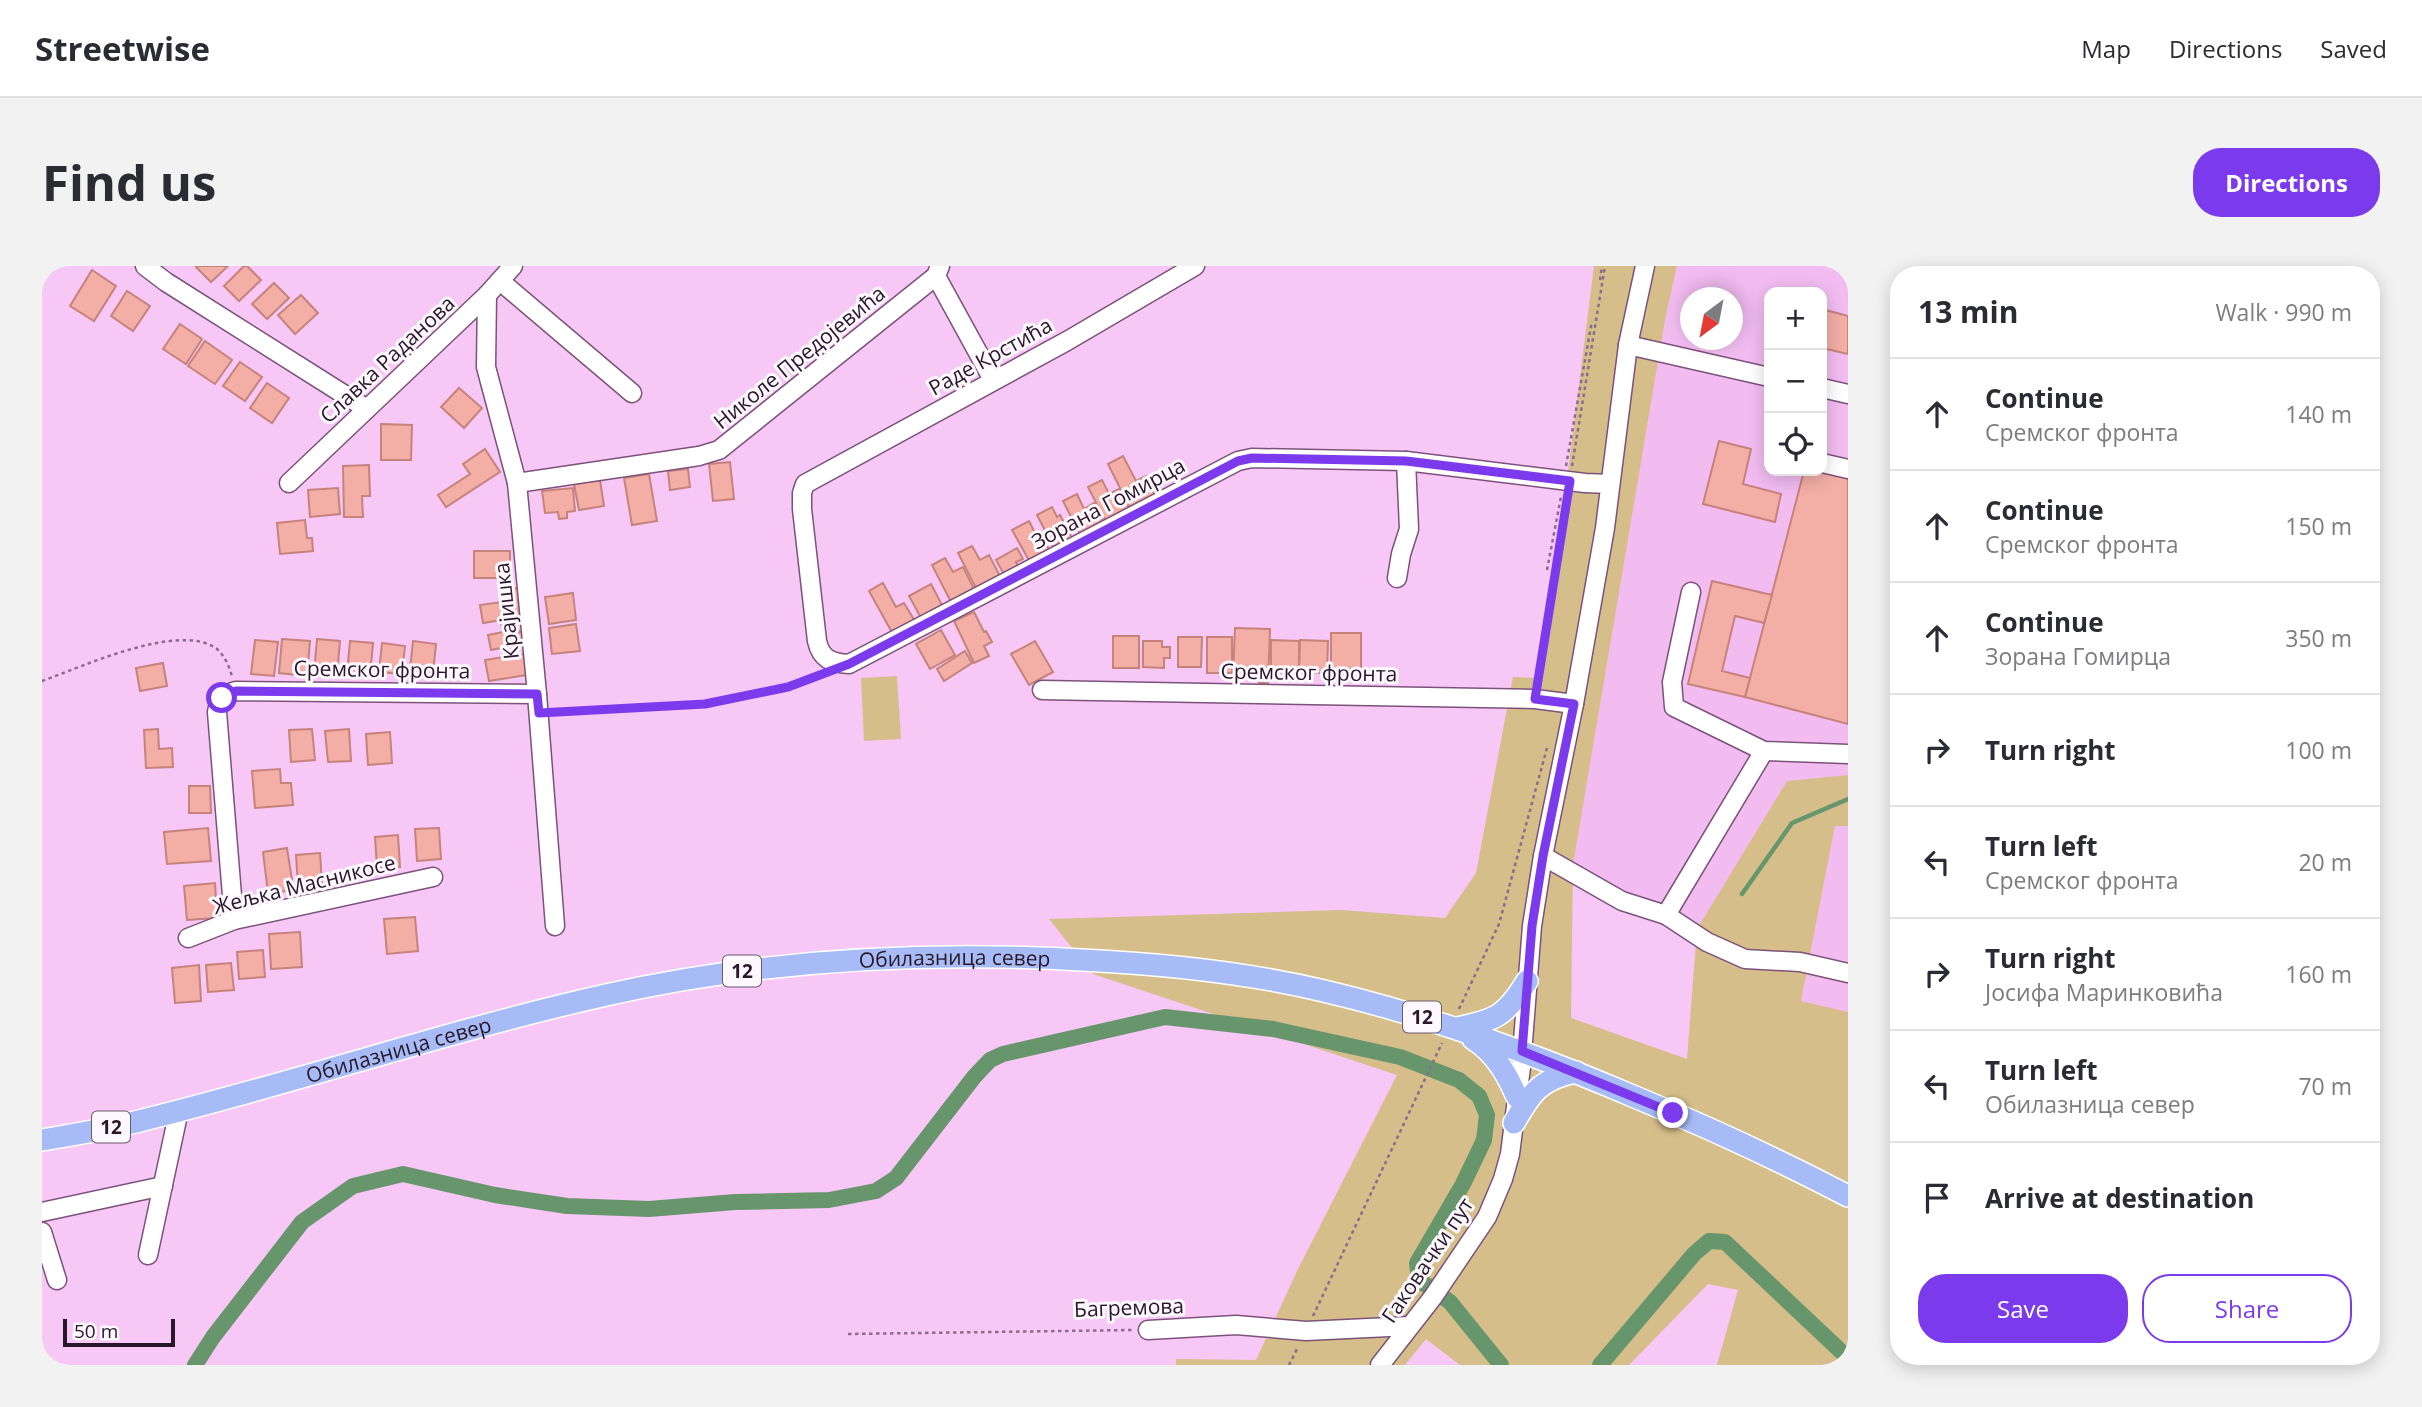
<!DOCTYPE html>
<meta charset="utf-8">
<style>
body{margin:0;font-family:"Open Sans",sans-serif;background:#f2f2f3;color:#2b2b33}
.controls{position:absolute;right:21px;top:21px;display:grid;overflow:hidden;border-radius:14px;box-shadow:0 4px 18px #0003}
.controls button{width:63px;height:63px;display:grid;place-items:center;padding:0;border:0;border-bottom:2px solid #e1e1e2;background:#fff;color:#2b2b33;font:35px sans-serif}
.compass{position:absolute;left:1638px;top:21px;width:63px;height:63px;border-radius:50%;background:#fff;box-shadow:0 4px 18px #0003;rotate:212deg}
.scale{position:absolute;left:21px;bottom:18px;width:112px;box-sizing:border-box;padding-left:7px;border:4px solid #281728;border-top:0;font-size:19px;line-height:24px;white-space:nowrap;color:#281728;-webkit-text-stroke:5px #fdf8fd;paint-order:stroke}
.stop{position:absolute;width:21px;height:21px;margin:-16px;border:5px solid #7c3aed;border-radius:50%;background:#fff}
.stop.end{background:#7c3aed;border-color:#fff;box-shadow:0 2px 7px #0008}
.list{margin:0;padding:0;list-style:none}
h2{display:flex;justify-content:space-between;align-items:center;height:91px;margin:0;padding:0 28px;font-size:30px}
h2 small{font-size:23px;font-weight:400;color:#7c7c81}
.list li{display:grid;grid-template-columns:46px 1fr auto;gap:21px;align-items:center;box-sizing:border-box;height:112px;padding:0 28px;border-top:2px solid #e1e1e2}
.list b{display:block;font-size:26px;white-space:nowrap}
.list p{margin:0;font-size:23px;white-space:nowrap;color:#7c7c81}
.list em{font-size:23px;font-style:normal;color:#7c7c81}
.actions{display:flex;gap:14px;padding:21px 28px}
.actions a{flex:1;padding:16px 0;border:2px solid #7c3aed;border-radius:28px;text-align:center;font-size:24px;color:#7c3aed}
.actions .main{background:#7c3aed;color:#fff}
.icon{flex:none;width:38px;height:38px;fill:none;stroke:currentColor;stroke-width:2;stroke-linecap:round;stroke-linejoin:round}
.map{position:relative;flex:none;width:1806px;height:1099px;overflow:hidden;border-radius:28px}
header{display:flex;align-items:center;gap:42px;box-sizing:border-box;height:98px;padding:0 35px;background:#fff;border-bottom:2px solid #e1e1e2}
header strong{font-size:33px}
nav{display:flex;gap:38px;margin-inline-start:auto;font-size:24px}
.intro{display:flex;align-items:center;justify-content:space-between;box-sizing:border-box;height:168px;padding:0 42px}
h1{margin:0;font-size:49px}
.button{padding:18px 32px;border-radius:28px;background:#7c3aed;color:#fff;font-size:24px;font-weight:700}
main{display:flex;gap:42px;padding:0 42px}
aside{flex:1;background:#fff;border-radius:28px;box-shadow:0 4px 18px #0003}
.map>svg:first-child{display:block}
.built{fill:#f2bcf1;fill-rule:evenodd}
.green{fill:#d5be8a}
.lines{fill:none;stroke-linecap:round;stroke-linejoin:round}
.stream{stroke:#67966c;stroke-width:4.5}
.canal{stroke:#67966c;stroke-width:16}
.building{fill:#f3aea6;stroke:#c5837b;stroke-width:2}
.minor-casing{stroke:#7c527b;stroke-width:21}
.major-casing{stroke:#fff;stroke-width:24}
.path{stroke:#8c6c8c;stroke-width:2.5;stroke-dasharray:3.5 3.5;stroke-linecap:butt}
.minor{stroke:#fff;stroke-width:18}
.major{stroke:#a7bcf6;stroke-width:21}
.route{stroke:#7c3aed;stroke-width:9}
.labels{text-anchor:middle;dominant-baseline:central;stroke-width:6;stroke-linejoin:round;paint-order:stroke}
.shield{fill:#fdf8fd;stroke:#685a68;stroke-width:2}
.shield-label{font-size:19px;font-weight:bold;fill:#281728}
.street-label{font-size:21px;fill:#281728;stroke:#fdf8fd}
</style>
<header>
<strong>Streetwise</strong>
<nav><a>Map</a><a>Directions</a><a>Saved</a></nav>
</header>
<div class="intro"><h1>Find us</h1><a class="button">Directions</a></div>
<main>
<div class="map">
<svg width="1806" height="1099" viewBox="0 0 1806 1099">
<rect width="100%" height="100%" fill="#f7c7f6"/>
<g class="built">
<path d="M1635,0h171v509l-61,6 -90,148 -65,-21 -59,-43 92,-545zM1727,26h53v179h-53zM1648,32h42v42h-42z"/>
<path d="M1793,560h13v186l-47,-10z"/>
</g>
<g class="green">
<path d="M1552,0h83l-12,54 -92,545 -2,153 116,41 10,-130 90,-148 61,-6v51h-13l-34,175 47,11v353h-131l21,-75 -30,-6 -79,81h-169l-34,-26 -21,26h-229v-6l80,1 42,-91 99,-194 -304,-101 -44,-55 292,-9 104,8 31,-45 37,-196 29,1z"/>
<path d="M855,410l4,63 -37,2 -3,-63z"/>
</g>
<g class="lines">
<path class="stream" d="M1700,628l50,-71 56,-24"/>
<g class="canal">
<path d="M153,1099l18,-28 89,-115 51,-36 50,-12 92,21 72,11 82,3 86,-7 94,-2 47,-9 20,-13 78,-101 16,-17 13,-6 162,-37 108,12 127,28 59,23 20,16 8,19 -3,25 -21,44 -46,79 2,17 31,22 51,63"/>
<path d="M1558,1099l94,-111 15,-13 16,1 123,116"/>
</g>
</g>
<g class="building">
<path d="M156,0h30l-17,16 -15,-15z"/>
<path d="M202,0h3l14,14 -22,21 -15,-15z"/>
<path d="M50,4l24,16 -22,35 -24,-15z"/>
<path d="M232,17l15,15 -22,21 -15,-15z"/>
<path d="M85,25l23,15 -17,25 -22,-15z"/>
<path d="M259,29l17,18 -23,21 -17,-19z"/>
<path d="M1780,43l26,7v38l-26,-6z"/>
<path d="M138,58l22,15 -16,25 -23,-15z"/>
<path d="M163,75l27,19 -17,24 -27,-18z"/>
<path d="M198,96l22,15 -17,24 -22,-15z"/>
<path d="M225,117l22,15 -17,25 -22,-15z"/>
<path d="M417,122l23,20 -18,20 -23,-21z"/>
<path d="M339,158l31,1 -1,35h-30z"/>
<path d="M1677,175l32,8 -8,35 38,10 -6,28 -72,-18z"/>
<path d="M443,183l15,23 -54,35 -8,-12 32,-21 -7,-10z"/>
<path d="M1081,190l13,25 10,-5 11,23 -25,13 -24,-48z"/>
<path d="M688,196l4,37 -21,2 -4,-37z"/>
<path d="M327,199l1,31h-8l1,21h-19l-1,-51z"/>
<path d="M646,203l2,18 -20,3 -2,-19z"/>
<path d="M1806,204v254l-103,-27 59,-226z"/>
<path d="M607,208l8,47 -25,4 -8,-47z"/>
<path d="M558,214l4,26 -25,4 -5,-26z"/>
<path d="M1060,214l7,14 10,-5 12,23 -24,12 -19,-37z"/>
<path d="M296,222l2,26 -30,3 -2,-27z"/>
<path d="M531,222l2,23 -8,1v6l-8,1 -1,-7 -13,1 -3,-22z"/>
<path d="M1035,228l7,15 10,-6 11,23 -23,12 -19,-37z"/>
<path d="M1010,241l5,10 3,-2 13,25 -18,10 -18,-35z"/>
<path d="M263,254l2,18h5l1,13 -33,3 -3,-31z"/>
<path d="M987,255l10,20 4,-2 8,14 -20,11 -19,-34z"/>
<path d="M930,280l8,14 9,-5 12,23 -24,12 -19,-37z"/>
<path d="M975,282l6,11 -7,3 3,6 -14,8 -9,-16z"/>
<rect x="432" y="285" width="36" height="27"/>
<path d="M903,292l8,14 10,-5 11,22 -23,13 -19,-37z"/>
<path d="M1670,315l60,14 -8,28 -29,-7 -13,55 28,7 -5,19 -57,-13z"/>
<path d="M841,317l13,24 8,-4 12,20 -22,13 -25,-45z"/>
<path d="M889,318l12,23 -22,11 -12,-22z"/>
<path d="M480,321l5,29 -44,7 -3,-18 22,-3 -2,-11z"/>
<path d="M531,327l3,27 -27,4 -4,-27z"/>
<path d="M932,346l10,20 2,-1 6,11 -8,4 5,10 -15,7 -20,-42z"/>
<path d="M474,354l3,12 7,-2 3,12 -38,8 -3,-15 15,-3 -2,-9z"/>
<path d="M534,358l4,27 -28,3 -3,-26z"/>
<path d="M1193,362l35,1 -2,54h-9v-6h-26z"/>
<path d="M899,364l14,25 -25,14 -14,-25z"/>
<path d="M1289,367h30v36h-12v7h-18z"/>
<rect x="1071" y="370" width="26" height="32"/>
<path d="M1136,371h24l-1,30h-23z"/>
<rect x="1165" y="371" width="25" height="36"/>
<path d="M240,373l28,2 -3,35 -28,-3z"/>
<path d="M275,373l23,2 -3,34 -23,-2z"/>
<path d="M213,374l23,2 -4,34 -23,-2z"/>
<path d="M1229,374l28,1v32l-28,-1z"/>
<path d="M1258,374l28,1 -1,32 -28,-1z"/>
<path d="M308,375l23,2 -3,34 -23,-3z"/>
<path d="M371,375l23,3 -3,29 -23,-3z"/>
<path d="M993,375l18,31 -24,13 -18,-31z"/>
<path d="M1101,375h19v6h8v11h-6v10l-21,-1z"/>
<path d="M340,377l23,3 -3,28 -23,-2z"/>
<path d="M923,385l7,12 -28,18 -7,-12z"/>
<path d="M488,387l3,21 -44,7 -4,-21z"/>
<path d="M121,397l4,23 -27,5 -4,-23z"/>
<path d="M116,463l1,20 13,-1 1,19 -27,1 -2,-38z"/>
<path d="M270,463l3,31 -24,2 -2,-32z"/>
<path d="M307,463l2,32 -23,1 -3,-31z"/>
<path d="M348,466l2,31 -24,2 -2,-31z"/>
<path d="M238,503l1,14h10l2,22 -38,3 -3,-37z"/>
<path d="M147,520h21l1,27h-22z"/>
<path d="M166,562l3,33 -44,3 -3,-32z"/>
<path d="M397,562l2,31 -24,2 -2,-32z"/>
<path d="M356,569l2,32 -23,1 -2,-31z"/>
<path d="M245,582l5,32 -7,1 1,10 -18,2 -5,-41z"/>
<path d="M278,587l2,31 -24,2 -2,-31z"/>
<path d="M173,617l2,35 -30,2 -3,-34z"/>
<path d="M373,651l3,34 -31,3 -3,-35z"/>
<path d="M258,666l2,35 -31,2 -2,-35z"/>
<path d="M221,684l2,27 -26,2 -2,-27z"/>
<path d="M189,697l3,27 -26,2 -2,-27z"/>
<path d="M157,699l2,36 -26,2 -3,-35z"/>
</g>
<g class="lines">
<defs>
<g id="minor">
<path d="M103,0l21,16 201,127"/>
<path d="M898,0l-4,10 57,104"/>
<path d="M1153,0l-128,75 -262,143 -3,9v16l15,132c4,18 14,22 32,23l389,-203 14,-3 154,3 179,22 25,1"/>
<path d="M458,15l132,112"/>
<path d="M445,29l-1,72 31,116 20,211 18,232"/>
<path d="M1586,79l141,32"/>
<path d="M1780,122l26,6"/>
<path d="M1780,197l26,6"/>
<path d="M247,217l198,-188 26,-29"/>
<path d="M475,217l182,-27 20,-6 217,-174"/>
<path d="M1355,312l4,-24 8,-25 -3,-68"/>
<path d="M1649,326l-19,90 2,25 90,44 84,3"/>
<path d="M1000,424l493,9 39,5"/>
<path d="M1501,590l79,45 44,14 98,-164"/>
<path d="M1624,649l41,27 38,17 55,3 48,11"/>
<path d="M192,654l-17,-208c2,-12 7,-18 19,-21l301,3"/>
<path d="M146,672l46,-18 199,-43"/>
<path d="M0,946l121,-26"/>
<path d="M0,966l15,48"/>
<path d="M106,989l31,-145"/>
<path d="M1106,1064l88,-5 70,6 104,-5"/>
<path d="M1338,1099l53,-68 54,-80 16,-38 7,-25 11,-87 11,-141 11,-70 31,-152 31,-176 23,-183 17,-79"/>
</g>
<g id="major">
<path d="M1415,762c39,-8 49,-12 70,-47"/>
<path d="M1431,773c22,14 34,35 44,58"/>
<path d="M1472,857c17,-30 26,-44 62,-51"/>
<path id="s1" d="M0,874c34,-6 68,-11 101,-20 155,-38 307,-90 463,-125 156,-35 317,-44 476,-35 82,4 163,12 242,31 107,25 210,63 311,106 73,30 144,63 213,99"/>
</g>
</defs>
<use href="#minor" class="minor-casing"/>
<use href="#major" class="major-casing"/>
<g class="path">
<path d="M1558,14l2,-14"/>
<path d="M1524,200l26,-145"/>
<path d="M1530,200l33,-200"/>
<path d="M1505,304l14,-73"/>
<path d="M0,415c40,-14 138,-60 175,-32 8,7 13,19 15,28"/>
<path d="M1495,418l30,-187"/>
<path d="M510,446l153,-8 83,-17 33,-13"/>
<path d="M1417,743l40,-85 48,-176"/>
<path d="M1271,1050l129,-273"/>
<path d="M806,1068l284,-4"/>
<path d="M1247,1099l9,-18"/>
</g>
<use href="#minor" class="minor"/>
<use href="#major" class="major"/>
</g>
<g class="lines">
<path class="route" d="M180,432l14,-7 301,3 2,19 166,-9 83,-17 61,-23 389,-203 14,-3 154,3 164,20 -35,218 39,5 -31,152 -11,70 -10,125 151,62"/>
</g>
<g class="labels">
<g class="shield">
<rect x="681" y="689.5" width="38" height="31" rx="5"/>
<rect x="1361" y="735.5" width="38" height="31" rx="5"/>
<rect x="50" y="845.5" width="38" height="31" rx="5"/>
</g>
<g class="shield-label">
<text x="700" y="705">12</text>
<text x="1380" y="751">12</text>
<text x="69" y="861">12</text>
</g>
<g class="street-label">
<text transform="translate(948 90) rotate(-29)">Раде Крстића</text>
<text transform="translate(757 91) rotate(-39)">Николе Предојевића</text>
<text transform="translate(345 93) rotate(-43)">Славка Раданова</text>
<text transform="translate(1066 237) rotate(-28)">Зорана Гомирца</text>
<text transform="translate(464 345) rotate(-96)">Крајишка</text>
<text transform="translate(340 403) rotate(1)">Сремског фронта</text>
<text transform="translate(1267 406) rotate(1)">Сремског фронта</text>
<text transform="translate(262 618) rotate(-14)">Жељка Масникосе</text>
<text stroke="none"><textPath href="#s1" startOffset="934">Обилазница север</textPath></text>
<text stroke="none"><textPath href="#s1" startOffset="368">Обилазница север</textPath></text>
<text transform="translate(1385 994) rotate(-56)">Гаковачки пут</text>
<text transform="translate(1087 1041) rotate(-2)">Багремова</text>
</g>
</g>
</svg>
<div class="controls">
<button>+</button>
<button>−</button>
<button><svg class="icon" aria-label="locate" viewBox="0 0 24 24"><circle cx="12" cy="12" r="6"/><path d="M12 2v4M12 18v4M2 12h4M18 12h4"/></svg></button>
</div>
<svg class="compass" viewBox="-18 -18 36 36"><path d="M0-13l5 13h-10z" fill="#e53935"/><path d="M0 13l5-13h-10z" fill="#7c7c81"/></svg>
<div class="scale">50 m</div>
<div class="stop" style="left:180px;top:432px"></div>
<div class="stop end" style="left:1631px;top:847px"></div>
</div>
<aside>
<h2>13 min<small>Walk · 990 m</small></h2>
<ul class="list">
<li><svg class="icon" aria-label="ahead" viewBox="0 0 24 24"><path d="M12 20V5M6 11l6-6 6 6"/></svg><div><b>Continue</b><p>Сремског фронта</p></div><em>140 m</em></li>
<li><svg class="icon" aria-label="ahead" viewBox="0 0 24 24"><path d="M12 20V5M6 11l6-6 6 6"/></svg><div><b>Continue</b><p>Сремског фронта</p></div><em>150 m</em></li>
<li><svg class="icon" aria-label="ahead" viewBox="0 0 24 24"><path d="M12 20V5M6 11l6-6 6 6"/></svg><div><b>Continue</b><p>Зорана Гомирца</p></div><em>350 m</em></li>
<li><svg class="icon" aria-label="right" viewBox="0 0 24 24"><path d="M7 20v-9h11M14 6l5 5-5 5"/></svg><div><b>Turn right</b></div><em>100 m</em></li>
<li><svg class="icon" aria-label="left" viewBox="0 0 24 24"><path d="M17 20v-9H6M10 6l-5 5 5 5"/></svg><div><b>Turn left</b><p>Сремског фронта</p></div><em>20 m</em></li>
<li><svg class="icon" aria-label="right" viewBox="0 0 24 24"><path d="M7 20v-9h11M14 6l5 5-5 5"/></svg><div><b>Turn right</b><p>Јосифа Маринковића</p></div><em>160 m</em></li>
<li><svg class="icon" aria-label="left" viewBox="0 0 24 24"><path d="M17 20v-9H6M10 6l-5 5 5 5"/></svg><div><b>Turn left</b><p>Обилазница север</p></div><em>70 m</em></li>
<li><svg class="icon" aria-label="arrive" viewBox="0 0 24 24"><path d="M6 21V4h12l-3 4 3 4H6"/></svg><div><b>Arrive at destination</b></div></li>
</ul>
<div class="actions"><a class="main">Save</a><a>Share</a></div>
</aside>
</main>
